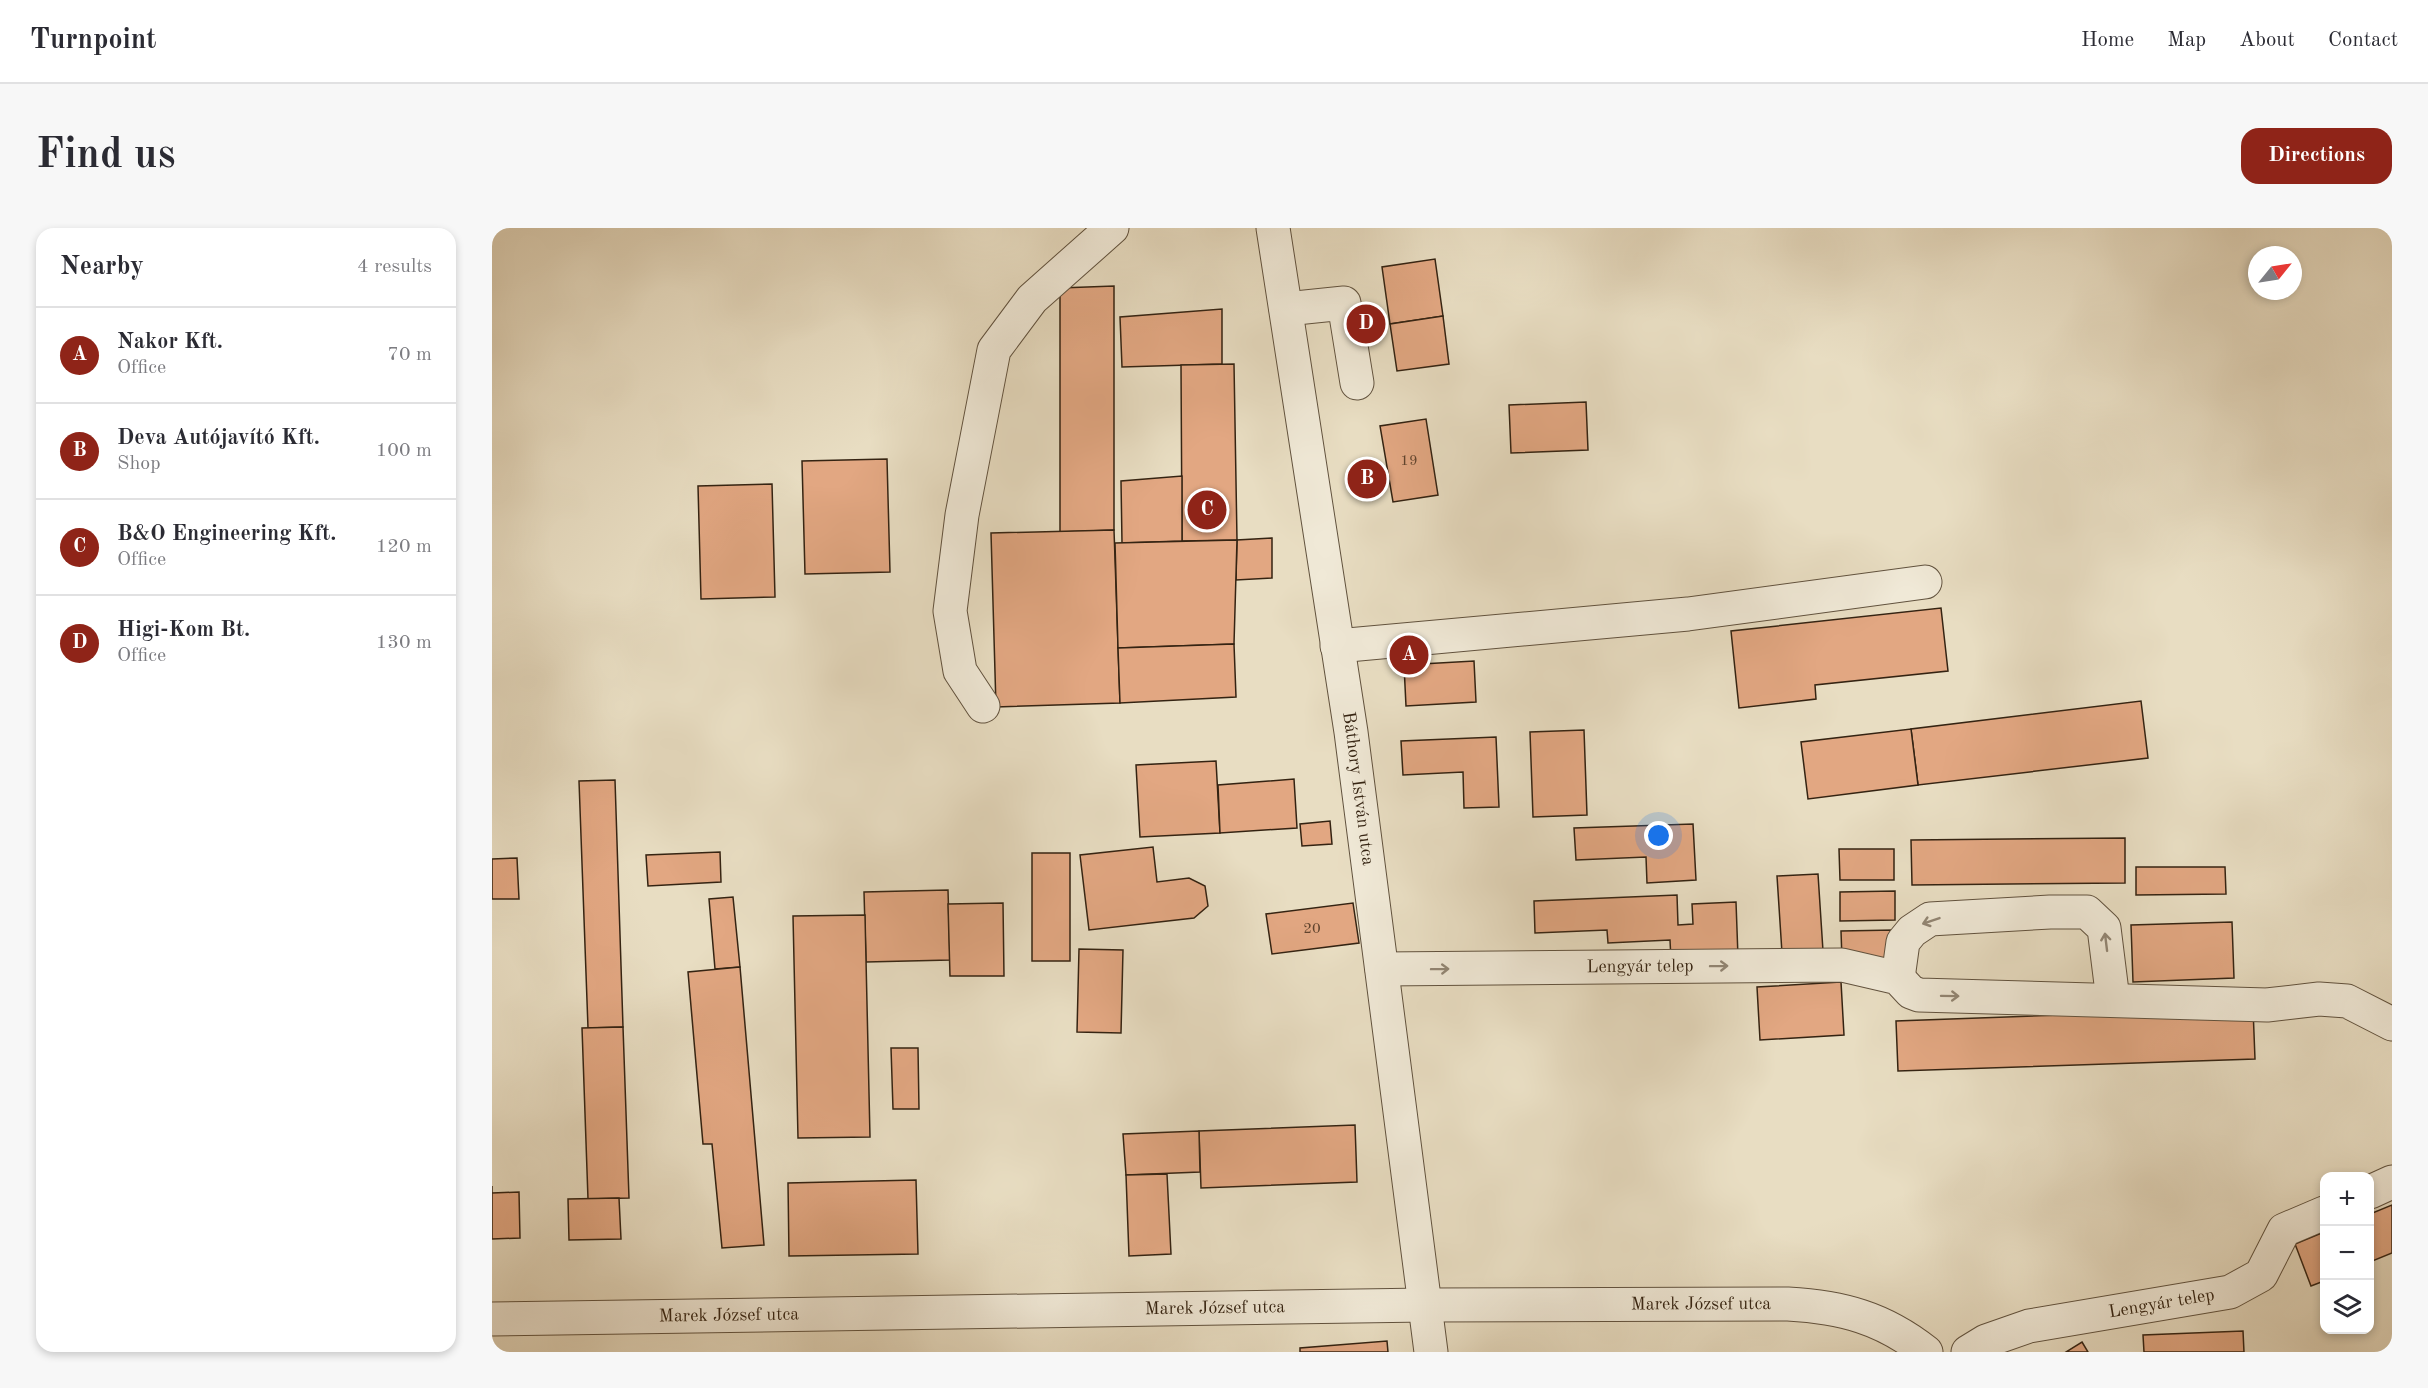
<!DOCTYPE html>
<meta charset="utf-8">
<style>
body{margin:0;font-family:"Old Standard TT",serif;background:#f7f7f7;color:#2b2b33}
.controls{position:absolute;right:18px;bottom:18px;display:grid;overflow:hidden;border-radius:12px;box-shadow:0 3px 9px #0003}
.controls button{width:54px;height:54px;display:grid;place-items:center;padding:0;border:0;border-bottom:2px solid #e1e1e2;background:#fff;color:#2b2b33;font:30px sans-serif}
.compass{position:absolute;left:1756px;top:18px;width:54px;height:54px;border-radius:50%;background:#fff;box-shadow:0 3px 9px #0003;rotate:60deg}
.you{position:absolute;left:1167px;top:608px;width:21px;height:21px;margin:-15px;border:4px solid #fff;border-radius:50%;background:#1a73e8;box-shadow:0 0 0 9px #1a73e833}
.badge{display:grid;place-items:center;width:39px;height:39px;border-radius:50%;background:#8f2418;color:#fff;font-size:20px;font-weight:700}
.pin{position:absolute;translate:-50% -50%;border:3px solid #fff;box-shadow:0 2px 6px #0006}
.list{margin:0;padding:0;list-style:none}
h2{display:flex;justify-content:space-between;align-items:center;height:78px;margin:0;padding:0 24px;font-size:26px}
h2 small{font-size:20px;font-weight:400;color:#7c7c81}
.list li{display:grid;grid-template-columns:39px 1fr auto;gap:18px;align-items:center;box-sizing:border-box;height:96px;padding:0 24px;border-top:2px solid #e1e1e2}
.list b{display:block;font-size:22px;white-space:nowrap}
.list p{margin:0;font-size:20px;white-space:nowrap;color:#7c7c81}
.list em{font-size:20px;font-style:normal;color:#7c7c81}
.icon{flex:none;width:33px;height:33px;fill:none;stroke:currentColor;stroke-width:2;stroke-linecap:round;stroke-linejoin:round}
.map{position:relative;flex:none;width:1900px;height:1124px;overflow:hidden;border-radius:18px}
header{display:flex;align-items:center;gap:36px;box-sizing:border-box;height:84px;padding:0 30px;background:#fff;border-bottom:2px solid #e1e1e2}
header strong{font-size:28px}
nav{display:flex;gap:33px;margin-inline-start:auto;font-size:21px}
.intro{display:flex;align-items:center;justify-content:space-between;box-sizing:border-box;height:144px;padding:0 36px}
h1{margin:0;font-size:42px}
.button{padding:15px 27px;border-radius:18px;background:#8f2418;color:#fff;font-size:21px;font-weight:700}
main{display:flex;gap:36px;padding:0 36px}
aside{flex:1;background:#fff;border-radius:18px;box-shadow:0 3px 9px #0003}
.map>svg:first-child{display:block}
.building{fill:#e2a782;stroke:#342312;stroke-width:1.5}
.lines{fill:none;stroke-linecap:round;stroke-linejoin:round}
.minor-casing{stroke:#61523e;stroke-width:35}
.minor{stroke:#f0e9d7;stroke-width:33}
.oneway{stroke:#928674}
.labels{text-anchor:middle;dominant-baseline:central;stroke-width:4.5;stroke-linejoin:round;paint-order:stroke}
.number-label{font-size:15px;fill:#60442e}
.street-label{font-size:18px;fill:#342312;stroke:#f0e9d7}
</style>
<header>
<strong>Turnpoint</strong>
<nav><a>Home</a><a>Map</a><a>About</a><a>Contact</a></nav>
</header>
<div class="intro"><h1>Find us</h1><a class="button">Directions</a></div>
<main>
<aside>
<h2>Nearby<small>4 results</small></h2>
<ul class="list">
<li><span class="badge">A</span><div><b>Nakor Kft.</b><p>Office</p></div><em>70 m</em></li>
<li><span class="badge">B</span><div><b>Deva Autójavító Kft.</b><p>Shop</p></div><em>100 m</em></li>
<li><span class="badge">C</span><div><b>B&amp;O Engineering Kft.</b><p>Office</p></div><em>120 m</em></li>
<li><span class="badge">D</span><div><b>Higi-Kom Bt.</b><p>Office</p></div><em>130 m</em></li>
</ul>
</aside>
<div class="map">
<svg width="1900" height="1124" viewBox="0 0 1900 1124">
<rect width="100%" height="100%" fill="#e8ddc2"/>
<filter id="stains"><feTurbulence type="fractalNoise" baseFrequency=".00333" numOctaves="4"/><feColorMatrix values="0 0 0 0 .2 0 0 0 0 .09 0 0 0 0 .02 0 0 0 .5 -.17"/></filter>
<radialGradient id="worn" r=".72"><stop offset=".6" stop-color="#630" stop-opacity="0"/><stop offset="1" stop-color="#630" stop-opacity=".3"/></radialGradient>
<g class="building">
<path d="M943,31l8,57 -53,8 -8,-57z"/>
<path d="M622,58v244l-54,2v-244z"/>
<path d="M730,81v55l-100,3 -2,-50z"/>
<path d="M951,88l6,48 -52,7 -7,-47z"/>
<path d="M742,136l3,176 -55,1 -1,-176z"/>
<path d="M1094,174l2,48 -77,3 -2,-48z"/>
<path d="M934,191l12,76 -45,7 -13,-76z"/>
<path d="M395,231l3,113 -85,2 -3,-113z"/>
<path d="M690,248v65l-60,2 -1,-62z"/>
<path d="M280,256l3,113 -74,2 -3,-113z"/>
<path d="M622,302l6,173 -124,4 -5,-174z"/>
<path d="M780,310v40l-36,2 1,-40z"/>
<path d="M745,312l-3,104 -116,4 -3,-105z"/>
<path d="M1449,380l7,63 -133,14 1,14 -77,9 -8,-77z"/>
<path d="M742,416l2,53 -116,6 -2,-55z"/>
<path d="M982,433l2,41 -70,4 -2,-41z"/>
<path d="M1649,473l7,57 -230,27 -7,-56z"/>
<path d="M1419,501l7,56 -110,14 -7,-57z"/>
<path d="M1092,502l3,85 -54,2 -3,-85z"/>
<path d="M1004,509l3,70 -35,1 -1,-36 -60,3 -2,-34z"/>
<path d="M724,533l4,72 -80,4 -4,-72z"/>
<path d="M802,551l3,49 -77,5 -2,-48z"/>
<path d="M123,552l8,247 -35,1 -9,-247z"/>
<path d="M838,593l2,23 -30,2 -2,-22z"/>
<path d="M1201,596l3,56 -49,3 -1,-26 -70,3 -2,-32z"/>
<path d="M1633,610v45l-213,2 -1,-45z"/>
<path d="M661,619l4,35 32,-4 16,8 3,20 -14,12 -105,12 -9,-75z"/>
<path d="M1347,621h55v31h-54z"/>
<path d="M228,624l1,30 -73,4 -2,-31z"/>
<rect x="540" y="625" width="38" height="108"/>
<path d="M25,630l2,41h-27v-40z"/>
<path d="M1644,639h89l1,27 -90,1z"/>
<path d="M1326,646l5,77 -41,2 -5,-77z"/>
<path d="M456,662l2,70 -84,2 -2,-70z"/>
<path d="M1403,663v29l-55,1v-29z"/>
<path d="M1185,667l1,30 15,-1 -1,-20 44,-2 2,55 -67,3 -1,-20 -62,3 -1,-13 -72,3 -1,-32z"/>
<path d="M241,669l7,70 -25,2 -6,-70z"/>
<path d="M511,675l1,73h-54l-2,-72z"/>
<path d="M861,675l6,40 -87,11 -6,-40z"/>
<path d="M373,687l5,222 -72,1 -5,-222z"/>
<path d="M1740,694l2,56 -101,4 -2,-57z"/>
<path d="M1403,702v29l-53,1 -1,-29z"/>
<path d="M587,721l44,1 -2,83 -44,-1z"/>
<path d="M248,739l24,278 -42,3 -10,-104h-9l-15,-172z"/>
<path d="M1349,754l3,53 -84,5 -3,-53z"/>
<path d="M1761,780l2,51 -357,12 -2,-50z"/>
<path d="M131,799l6,171 -41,1 -6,-171z"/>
<path d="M399,820h27l1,61h-26z"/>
<path d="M863,897l2,57 -156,6 -2,-57z"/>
<path d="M707,903l1,41 -74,3 -3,-41z"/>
<path d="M675,946l4,80 -42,2 -3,-81z"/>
<path d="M424,952l2,74 -129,2 -1,-73z"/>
<path d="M0,958v7l27,-1 1,46 -28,1z"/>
<path d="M127,970l2,41 -52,1 -1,-41z"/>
<path d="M1900,977v48l-22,9v-48z"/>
<path d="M1832,1004v49l-13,5 -16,-42z"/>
<path d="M1751,1103l1,21h-100l-1,-17z"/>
<path d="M895,1113l1,11h-88v-4z"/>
<path d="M1590,1114l6,10h-22z"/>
</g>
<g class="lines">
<defs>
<g id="minor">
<path id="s1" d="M781,0l78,504 80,620"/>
<path d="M794,81l58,-6 13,80"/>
<path d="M845,418l351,-32 237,-32"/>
<path d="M491,478l-23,-35 -10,-60 12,-96 32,-165 38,-51 80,-71"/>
<path id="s2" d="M890,741l460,-4 56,13 13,14 8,3 348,10 52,-6 28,2 45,23"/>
<path d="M1406,750l5,-36 9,-11 18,-12 120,-7h37l17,16 9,72"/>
<path d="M1878,964l22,-10"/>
<path id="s3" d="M0,1091l934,-14 362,-1c54,3 95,14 138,48"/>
<path id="s4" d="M1476,1124l18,-11 43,-15 201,-34 31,-17 23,-45 40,-17"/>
</g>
</defs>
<use href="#minor" class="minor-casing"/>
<use href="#minor" class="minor"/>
</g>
<defs><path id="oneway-shaft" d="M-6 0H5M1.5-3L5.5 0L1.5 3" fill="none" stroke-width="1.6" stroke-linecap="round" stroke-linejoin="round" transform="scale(1.5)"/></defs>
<g class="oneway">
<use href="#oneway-shaft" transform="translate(1439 693) rotate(161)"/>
<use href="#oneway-shaft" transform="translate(1614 714) rotate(-97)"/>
<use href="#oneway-shaft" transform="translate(1227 738) rotate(-1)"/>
<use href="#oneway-shaft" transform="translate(948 741) rotate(-1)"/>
<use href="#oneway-shaft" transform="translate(1458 768) rotate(1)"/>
</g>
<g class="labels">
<g class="number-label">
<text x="917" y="233">19</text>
<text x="820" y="701">20</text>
</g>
<g class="street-label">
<text stroke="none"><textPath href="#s1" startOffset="567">Báthory István utca</textPath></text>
<text stroke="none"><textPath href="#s2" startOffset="258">Lengyár telep</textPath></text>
<text stroke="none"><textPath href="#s3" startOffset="1209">Marek József utca</textPath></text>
<text stroke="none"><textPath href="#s4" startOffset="201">Lengyár telep</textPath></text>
<text stroke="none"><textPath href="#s3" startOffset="723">Marek József utca</textPath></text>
<text stroke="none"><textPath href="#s3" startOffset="237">Marek József utca</textPath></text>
</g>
</g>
<rect width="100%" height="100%" filter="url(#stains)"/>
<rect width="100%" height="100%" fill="url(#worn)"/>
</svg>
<div class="controls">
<button>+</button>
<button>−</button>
<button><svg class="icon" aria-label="layers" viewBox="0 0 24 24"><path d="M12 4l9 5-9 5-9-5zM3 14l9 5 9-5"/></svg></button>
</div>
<svg class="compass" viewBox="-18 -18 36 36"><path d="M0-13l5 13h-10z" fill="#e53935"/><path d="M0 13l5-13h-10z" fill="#7c7c81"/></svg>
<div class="you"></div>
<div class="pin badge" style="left:917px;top:427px">A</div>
<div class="pin badge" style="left:875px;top:251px">B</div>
<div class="pin badge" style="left:715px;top:282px">C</div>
<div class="pin badge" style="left:874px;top:96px">D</div>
</div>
</main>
